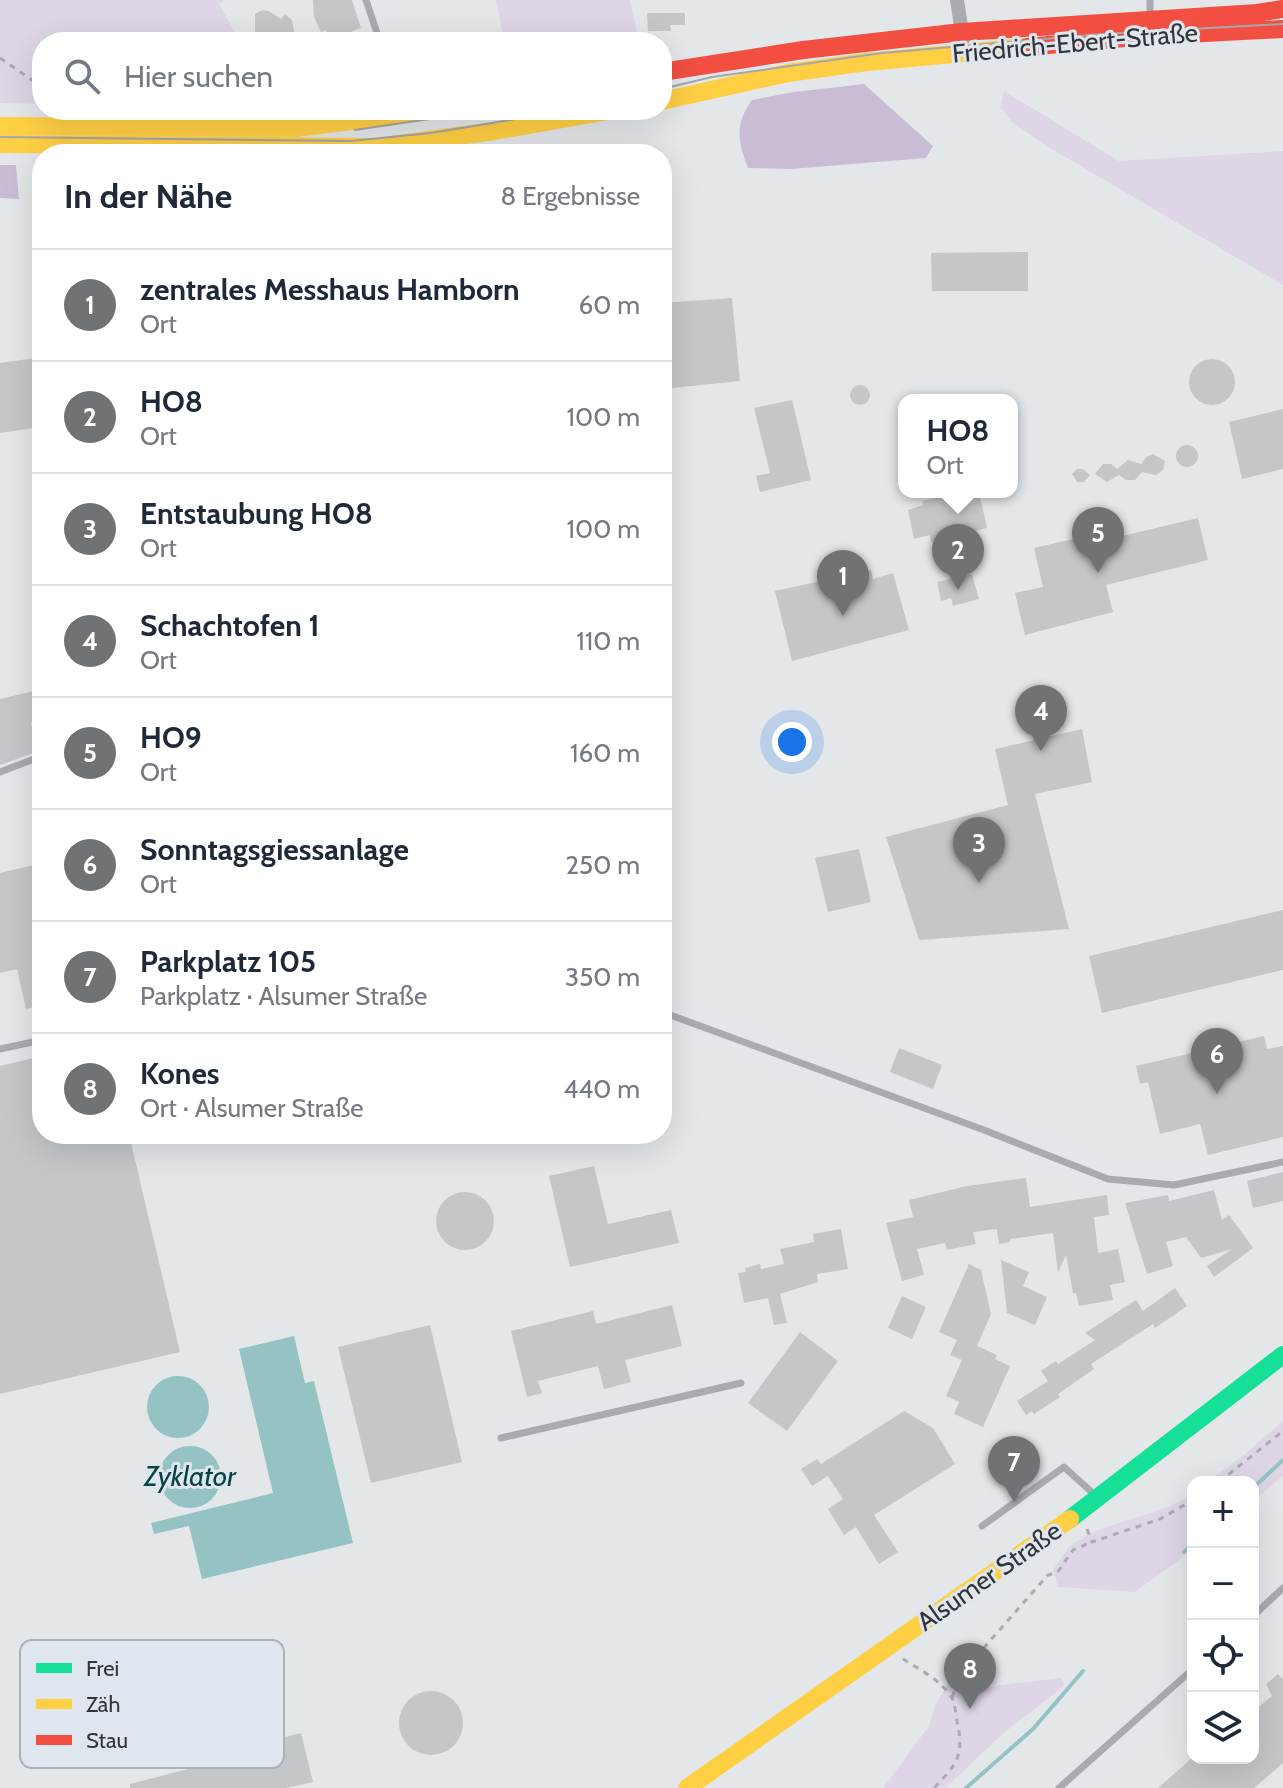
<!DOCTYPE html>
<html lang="de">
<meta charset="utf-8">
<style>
body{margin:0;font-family:Cabin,sans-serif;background:#f2f2f3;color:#1f2937}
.controls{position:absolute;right:24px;bottom:24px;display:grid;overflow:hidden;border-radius:16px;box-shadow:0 8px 32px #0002}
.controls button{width:72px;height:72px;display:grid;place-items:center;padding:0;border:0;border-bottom:2px solid #e0e1e3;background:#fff;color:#1f2937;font:40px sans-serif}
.you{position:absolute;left:792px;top:742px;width:28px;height:28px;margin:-20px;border:6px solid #fff;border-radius:50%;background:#1a73e8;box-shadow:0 0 0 12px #1a73e833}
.badge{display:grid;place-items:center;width:52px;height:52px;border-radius:50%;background:#707376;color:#fff;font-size:26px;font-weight:700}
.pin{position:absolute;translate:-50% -66px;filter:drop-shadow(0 2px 4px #0008)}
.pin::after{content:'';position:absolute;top:42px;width:28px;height:24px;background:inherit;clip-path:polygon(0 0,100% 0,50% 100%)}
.popup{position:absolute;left:898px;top:394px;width:120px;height:104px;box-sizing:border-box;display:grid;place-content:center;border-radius:16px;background:#fff;filter:drop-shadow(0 2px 6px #0005);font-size:26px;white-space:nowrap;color:#747a83}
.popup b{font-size:30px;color:#1f2937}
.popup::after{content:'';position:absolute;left:50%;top:100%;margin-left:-16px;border:16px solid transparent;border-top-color:#fff}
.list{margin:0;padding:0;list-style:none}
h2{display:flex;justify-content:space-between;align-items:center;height:104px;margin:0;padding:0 32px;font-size:34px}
h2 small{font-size:26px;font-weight:400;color:#747a83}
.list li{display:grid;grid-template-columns:52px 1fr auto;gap:24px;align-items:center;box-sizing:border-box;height:112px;padding:0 32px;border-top:2px solid #e0e1e3}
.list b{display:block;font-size:30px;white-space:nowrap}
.list p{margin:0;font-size:26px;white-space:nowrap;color:#747a83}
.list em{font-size:26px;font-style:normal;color:#747a83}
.icon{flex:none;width:44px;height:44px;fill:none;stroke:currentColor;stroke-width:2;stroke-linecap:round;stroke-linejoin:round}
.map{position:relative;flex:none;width:1283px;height:1788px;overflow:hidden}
.search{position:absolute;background:#fff;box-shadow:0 8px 32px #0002;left:32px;top:32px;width:640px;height:88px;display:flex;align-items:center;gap:20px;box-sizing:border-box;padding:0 28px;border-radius:32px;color:#747a83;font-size:30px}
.panel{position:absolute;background:#fff;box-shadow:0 8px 32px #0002;left:32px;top:144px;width:640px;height:1000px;border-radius:32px}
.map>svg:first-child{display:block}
.green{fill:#ded6e7}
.forest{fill:#c9bdd6}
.water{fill:#95c3c4}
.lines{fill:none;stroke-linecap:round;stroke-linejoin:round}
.stream{stroke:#95c3c4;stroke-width:4}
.building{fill:#c4c7c9}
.path{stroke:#aaacb0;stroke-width:3;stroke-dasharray:6 6;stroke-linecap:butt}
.lane{stroke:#a9abb1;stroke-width:7}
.street{stroke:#a9abb1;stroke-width:14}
.fast{stroke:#16e098;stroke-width:18}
.slow{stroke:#ffcf43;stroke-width:18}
.jam{stroke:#f24e42;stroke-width:18}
.tram{stroke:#a5a6aa;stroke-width:2}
.labels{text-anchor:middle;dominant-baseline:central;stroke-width:6;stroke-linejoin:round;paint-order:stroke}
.street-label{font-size:26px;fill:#323437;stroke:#e0e6ee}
.water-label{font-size:28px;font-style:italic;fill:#054345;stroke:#e0e6ee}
.key{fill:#e0e6ee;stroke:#acb1b7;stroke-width:2}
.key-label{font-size:22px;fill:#323437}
</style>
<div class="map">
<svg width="1283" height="1788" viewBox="0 0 1283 1788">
<rect width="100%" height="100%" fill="#e4e7ea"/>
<g class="green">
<path d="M0,0h224l-5,4 21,38h-198v62l-42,-1z"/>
<path d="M496,0h134l9,42h-135z"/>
<path d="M1004,91l115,70 164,-10v134l-233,-137 -37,-25 -13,-16z"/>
<path d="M1283,1421v55l-30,25v-19h-45l37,-28z"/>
<path d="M1193,1493v57l-58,42 -77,-5 -5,-17c6,-8 12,-19 19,-25 36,-27 85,-26 121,-52z"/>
<path d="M1062,1678l2,8 -59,46 -60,56h-62l46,-62 7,-23 15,-24 16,14 33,-8z"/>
</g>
<g class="forest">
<path d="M864,84l69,62 -7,12 -135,11 -43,-1c-10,-26 -14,-43 4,-68l42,-8z"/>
<path d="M0,165h16l3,34 -19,-1z"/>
</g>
<g class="water">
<path d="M294,1336l11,47 9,-2 39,162 -151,36 -13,-53 -35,8 -3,-11 122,-30 -34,-144z"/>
<circle cx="178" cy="1407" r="31"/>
<circle cx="190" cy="1477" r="31"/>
</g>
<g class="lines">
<g class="stream">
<path d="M1253,1488l30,-28"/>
<path d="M1184,1552l9,-8"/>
<path d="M966,1788l67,-59 50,-58"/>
</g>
</g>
<g class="building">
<path d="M313,0h39l9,28 -9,3 2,5 -16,5 -2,-5 -7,2 -3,-8 -5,2 -7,-15z"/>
<path d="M262,10l7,1 12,8 4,-5 7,6 2,11 -3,11h-30l-6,-5v-23z"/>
<path d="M647,13h38v12h-15l1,6h-23z"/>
<path d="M1028,252v39h-96l-1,-38z"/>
<path d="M732,298l8,83 -78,8v-86z"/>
<path d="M42,357v70l-42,6v-70z"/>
<circle cx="1212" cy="382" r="23"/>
<circle cx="860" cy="395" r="10"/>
<path d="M792,400l19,80 -51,12 -4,-16 14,-3 -16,-65z"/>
<path d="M1283,409v60l-41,10 -13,-57z"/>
<circle cx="1187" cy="456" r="11"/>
<path d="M1153,454l12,7 -2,9 -7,5 -14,-3 -7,8h-9l-7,-5 -12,7 -12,-8 8,-10h8l6,5 11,-9 13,4 5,-7z"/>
<path d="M1077,469h6l7,6 -6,7h-7l-5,-8z"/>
<path d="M959,492h20l8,36 -56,14 -1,-7 -16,4 -6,-29 15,-5 -1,-4z"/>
<path d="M1198,518l10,42 -102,25 7,27 -88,23 -10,-42 28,-6 -9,-39 61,-14 2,8z"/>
<path d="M871,570l2,9 20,-6 16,57 -117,31 -17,-70z"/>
<path d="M972,574l7,25 -26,7 -2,-8 -10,3 -4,-19z"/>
<path d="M42,689v31l-7,-2 -4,5 5,22 6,5 -42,15v-66z"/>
<path d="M1082,729l10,53 -57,12 34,135 -150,11 -33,-103 122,-32 -13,-56z"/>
<path d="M859,849l12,53 -43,10 -13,-54z"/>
<path d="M42,863v142l-16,4 -9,-40 -17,4v-100z"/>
<path d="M1283,910v60l-181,43 -13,-57z"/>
<path d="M1264,1036l3,13 16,-3v91l-75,18 -8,-31 -40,10 -12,-52 -8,2 -4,-18z"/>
<path d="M899,1048l43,17 -9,24 -43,-17z"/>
<path d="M42,1056v78h87l51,218 -180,42v-328z"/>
<path d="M594,1166l14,58 63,-14 8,33 -109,24 -21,-91z"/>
<path d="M1283,1172v29l-30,7 -6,-27z"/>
<path d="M1026,1178l4,29 77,-12 2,20 -15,2 4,36 20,-4 7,33 -15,3 3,15 -34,6 -3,-13h-3l-7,-38 -8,18 -5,-40 -43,6v3l-11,2 -2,-15 -24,3 3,12 -29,6 -2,-7 -28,6 7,26 -22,6 -16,-58 27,-6 -4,-17 58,-14z"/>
<path d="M1214,1190l8,30 7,-5 24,33 -39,29 -7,-11 25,-17 -31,9 -15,-21 -20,5 7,24 -26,8 -22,-71 43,-8 1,6z"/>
<circle cx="465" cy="1221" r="29"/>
<path d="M841,1229l7,40 -31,5 1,8 -38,12 7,29 -13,2 -6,-27 -24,5 -6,-30 8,-1 -1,-4 15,-4 1,5 23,-5 -4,-15 34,-7 -1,-8z"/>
<path d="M1001,1260l28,12 -6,14 24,11 -12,28 -28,-12z"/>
<path d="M969,1264l12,6 10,44 -14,32 20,9 -2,4 15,7 -27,61 -29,-13 5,-12 -13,-6 16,-36 -12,-5 7,-15 -18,-8z"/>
<path d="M1175,1288l12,18 -32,22 -2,-4 -62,40 3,5 -36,25 2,3 -26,17 -2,-3 -6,4 -9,-14 31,-20 -7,-10 15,-10 2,3 37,-24 -10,-7 51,-33 7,11z"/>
<path d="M902,1296l24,11 -14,32 -24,-11z"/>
<path d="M672,1305l10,41 -57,14 6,22 -27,7 -6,-23 -60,15 4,12 -15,4 -16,-66 82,-20 3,13z"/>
<path d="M430,1325l32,137 -91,21 -33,-136z"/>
<path d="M800,1332l38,29 -51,70 -39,-28z"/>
<path d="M904,1411l29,17 22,36 -81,51 24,37 -19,12 -23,-37 -12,8 -16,-26 15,-10 -15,-23 -16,10 -11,-17 16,-10 4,5z"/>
<path d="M1278,1674l5,5v84l-29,25h-96l34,-30h61v-46l19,-16 -6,-12z"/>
<circle cx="431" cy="1723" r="32"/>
<path d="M241,1733l4,14 56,-14 12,49 -27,6h-156v-4l66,-17 -5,-22z"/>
</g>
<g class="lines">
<g class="path">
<path d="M0,58l42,29"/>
<path d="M1219,1482l64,-51"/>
<path d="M1087,1529l5,13 68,-23 33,-19"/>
<path d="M903,1659c16,10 39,22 49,39 3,7 4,17 5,24 8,34 -1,43 -23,66"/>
<path d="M952,1698l7,-22 89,-101 9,-2 16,-23 19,-8"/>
</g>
<g class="lane">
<path d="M366,0l14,42"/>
<path d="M1150,0v17"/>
<path d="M37,724l5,19"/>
<path d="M0,772l42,-16"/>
<path d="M662,1012l322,118 124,49 66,6 109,-23"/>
<path d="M0,1049l42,-9"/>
<path d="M501,1438l240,-55"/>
<path d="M982,1526l82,-59 32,29"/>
<path d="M1253,1616l30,-28"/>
<path d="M1059,1788l134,-119"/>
</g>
<path class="street" d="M957,0l6,39"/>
<path class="fast" d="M1070,1519l213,-164"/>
<g class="slow">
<path d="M662,101l126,-28 79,-11 160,-15"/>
<path d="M0,126l296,2 142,-18"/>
<path d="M0,144l377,3 117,-16 120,-21"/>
<path d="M687,1788l383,-269"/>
</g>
<g class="jam">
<path d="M1027,47l120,-11 136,-7"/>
<path d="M662,72l141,-22 159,-18 295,-19 26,-4"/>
</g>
<g class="tram">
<path d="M662,89l50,-12 170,-24 220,-19 181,-10"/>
<path d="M355,130l135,-20"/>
<path d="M0,137l351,4 80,-8 139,-23"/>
</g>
</g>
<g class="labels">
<g class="street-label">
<text transform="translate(1075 43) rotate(-5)">Friedrich-Ebert-Straße</text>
<text transform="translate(989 1576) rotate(-35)">Alsumer Straße</text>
</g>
<g class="water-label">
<text x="190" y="1476">Zyklator</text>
</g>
</g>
<rect x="20" y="1640" width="264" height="128" rx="12" class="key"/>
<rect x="36" y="1663" width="36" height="10" fill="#16e098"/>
<rect x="36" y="1699" width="36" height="10" fill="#ffcf43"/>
<rect x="36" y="1735" width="36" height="10" fill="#f24e42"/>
<g class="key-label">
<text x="86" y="1676">Frei</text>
<text x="86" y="1712">Zäh</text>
<text x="86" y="1748">Stau</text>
</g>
</svg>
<div class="controls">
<button>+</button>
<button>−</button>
<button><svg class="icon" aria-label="locate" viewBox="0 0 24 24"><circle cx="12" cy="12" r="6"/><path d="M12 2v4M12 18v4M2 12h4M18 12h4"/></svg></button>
<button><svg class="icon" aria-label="layers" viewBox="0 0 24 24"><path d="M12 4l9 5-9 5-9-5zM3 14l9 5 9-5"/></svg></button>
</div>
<div class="you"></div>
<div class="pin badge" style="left:843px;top:616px">1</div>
<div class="pin badge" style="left:958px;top:590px">2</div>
<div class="popup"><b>HO8</b>Ort</div>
<div class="pin badge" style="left:979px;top:883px">3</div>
<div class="pin badge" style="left:1041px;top:751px">4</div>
<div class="pin badge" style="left:1098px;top:573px">5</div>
<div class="pin badge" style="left:1217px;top:1094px">6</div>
<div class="pin badge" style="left:1014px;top:1502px">7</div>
<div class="pin badge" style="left:970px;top:1709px">8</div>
<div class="search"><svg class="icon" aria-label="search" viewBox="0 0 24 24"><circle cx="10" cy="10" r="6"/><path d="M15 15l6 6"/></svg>Hier suchen</div>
<section class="panel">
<h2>In der Nähe<small>8 Ergebnisse</small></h2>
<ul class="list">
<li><span class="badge">1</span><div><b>zentrales Messhaus Hamborn</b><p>Ort</p></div><em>60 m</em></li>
<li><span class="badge">2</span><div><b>HO8</b><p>Ort</p></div><em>100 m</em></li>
<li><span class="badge">3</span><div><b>Entstaubung HO8</b><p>Ort</p></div><em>100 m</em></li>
<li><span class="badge">4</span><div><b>Schachtofen 1</b><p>Ort</p></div><em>110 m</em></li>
<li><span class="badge">5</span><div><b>HO9</b><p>Ort</p></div><em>160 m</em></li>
<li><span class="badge">6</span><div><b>Sonntagsgiessanlage</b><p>Ort</p></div><em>250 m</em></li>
<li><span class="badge">7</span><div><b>Parkplatz 105</b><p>Parkplatz · Alsumer Straße</p></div><em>350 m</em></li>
<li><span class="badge">8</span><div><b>Kones</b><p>Ort · Alsumer Straße</p></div><em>440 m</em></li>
</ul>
</section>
</div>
